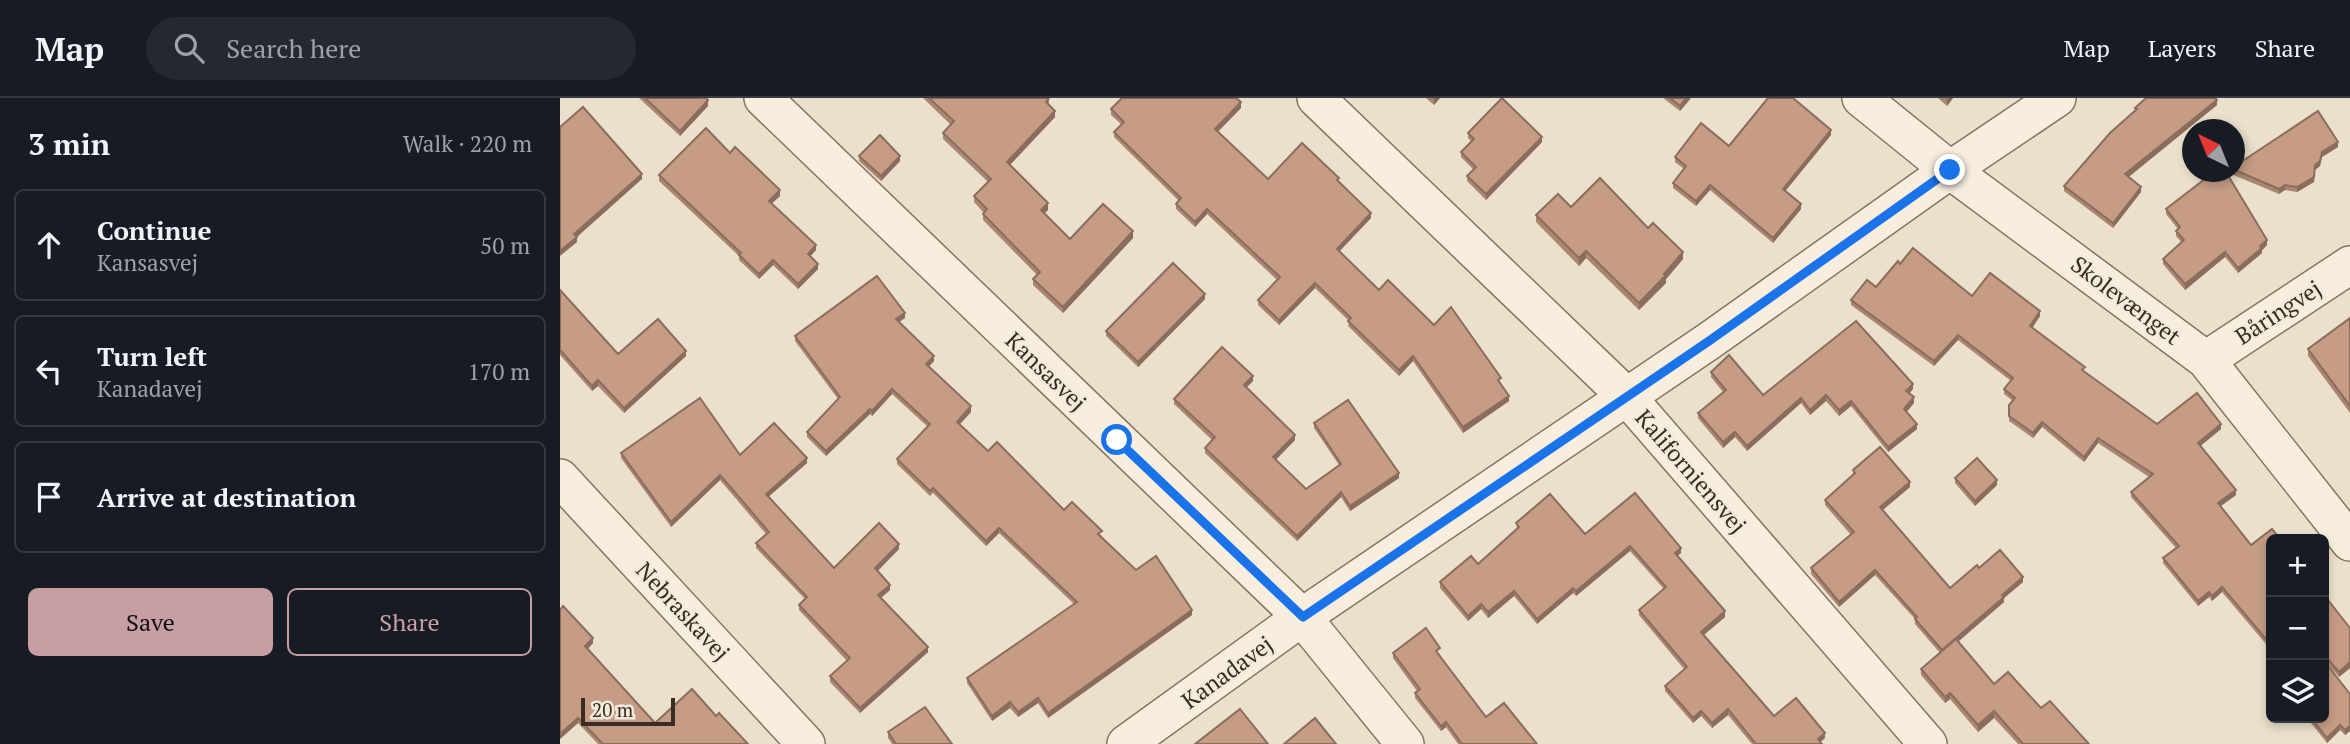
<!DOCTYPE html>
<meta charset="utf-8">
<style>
body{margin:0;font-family:"PT Serif",serif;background:#242831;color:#f1f3f6}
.controls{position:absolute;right:21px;bottom:21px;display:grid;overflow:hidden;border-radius:10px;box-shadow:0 4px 10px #0003}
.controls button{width:63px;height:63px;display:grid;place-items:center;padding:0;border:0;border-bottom:2px solid #363941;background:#171b24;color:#f1f3f6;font:35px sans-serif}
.compass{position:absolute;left:1622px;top:21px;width:63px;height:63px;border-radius:50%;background:#171b24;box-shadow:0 4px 10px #0003;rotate:317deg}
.scale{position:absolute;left:21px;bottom:18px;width:94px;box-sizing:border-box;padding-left:7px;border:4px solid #392c23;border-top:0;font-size:19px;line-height:24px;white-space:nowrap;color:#392c23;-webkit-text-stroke:5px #f3ebda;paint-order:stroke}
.stop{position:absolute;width:21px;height:21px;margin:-16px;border:5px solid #1a73e8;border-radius:50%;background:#fff}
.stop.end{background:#1a73e8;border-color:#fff;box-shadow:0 2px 7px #0008}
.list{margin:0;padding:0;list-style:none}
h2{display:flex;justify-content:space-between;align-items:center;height:91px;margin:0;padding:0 28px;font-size:30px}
h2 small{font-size:23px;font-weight:400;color:#9ea1a6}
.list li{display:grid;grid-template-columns:46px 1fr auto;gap:21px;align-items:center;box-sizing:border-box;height:112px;margin:0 14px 14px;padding:0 14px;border:2px solid #363941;border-radius:10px}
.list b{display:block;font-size:26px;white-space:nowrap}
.list p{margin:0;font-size:23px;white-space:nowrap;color:#9ea1a6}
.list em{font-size:23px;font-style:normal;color:#9ea1a6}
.actions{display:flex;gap:14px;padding:21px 28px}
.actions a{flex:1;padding:16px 0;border:2px solid #c69ea3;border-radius:10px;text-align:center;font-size:24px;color:#c69ea3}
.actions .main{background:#c69ea3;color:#111}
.icon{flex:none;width:38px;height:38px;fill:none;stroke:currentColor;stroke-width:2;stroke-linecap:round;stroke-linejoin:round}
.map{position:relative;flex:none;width:1790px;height:646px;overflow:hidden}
header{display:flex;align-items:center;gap:42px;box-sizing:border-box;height:98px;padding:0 35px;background:#171b24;border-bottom:2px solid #363941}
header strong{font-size:33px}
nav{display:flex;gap:38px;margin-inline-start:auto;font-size:24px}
.search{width:490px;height:63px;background:#242831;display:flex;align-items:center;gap:18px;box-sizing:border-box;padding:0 24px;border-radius:38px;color:#9ea1a6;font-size:26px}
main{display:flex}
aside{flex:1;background:#171b24}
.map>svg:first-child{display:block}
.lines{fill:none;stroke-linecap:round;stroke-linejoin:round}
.minor-casing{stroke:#877361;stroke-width:40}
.minor{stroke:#f7eede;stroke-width:37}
.wall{fill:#aa8672}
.shaded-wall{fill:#8b6d5d}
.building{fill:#c69c85;stroke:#8b6d5d;stroke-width:2}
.route{stroke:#1a73e8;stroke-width:9}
.labels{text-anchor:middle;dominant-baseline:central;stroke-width:5;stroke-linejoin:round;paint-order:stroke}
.street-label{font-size:23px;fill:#392c23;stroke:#f3ebda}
</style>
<header>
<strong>Map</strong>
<div class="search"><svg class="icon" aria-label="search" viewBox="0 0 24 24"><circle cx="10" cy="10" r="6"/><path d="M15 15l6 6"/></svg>Search here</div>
<nav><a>Map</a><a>Layers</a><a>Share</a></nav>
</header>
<main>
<aside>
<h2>3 min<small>Walk · 220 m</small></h2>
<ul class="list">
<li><svg class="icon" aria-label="ahead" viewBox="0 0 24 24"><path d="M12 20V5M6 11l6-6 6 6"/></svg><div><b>Continue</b><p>Kansasvej</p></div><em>50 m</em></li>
<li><svg class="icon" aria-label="left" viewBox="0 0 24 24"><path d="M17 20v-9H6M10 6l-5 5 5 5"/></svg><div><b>Turn left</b><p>Kanadavej</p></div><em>170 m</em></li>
<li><svg class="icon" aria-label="arrive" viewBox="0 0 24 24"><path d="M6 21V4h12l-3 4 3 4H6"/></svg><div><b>Arrive at destination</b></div></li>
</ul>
<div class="actions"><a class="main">Save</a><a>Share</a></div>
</aside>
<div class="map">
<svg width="1790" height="646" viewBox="0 0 1790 646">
<rect width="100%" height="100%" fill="#ebe0cb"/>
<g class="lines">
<defs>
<g id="minor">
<path d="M203,0l539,519 103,127"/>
<path d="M756,0l311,299 301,347"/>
<path d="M1301,0l89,72 256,190 144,182"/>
<path d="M1646,262l144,-95"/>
<path d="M0,380l246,266"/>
<path d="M566,646l176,-127 407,-276 241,-171 107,-72"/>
</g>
</defs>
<use href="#minor" class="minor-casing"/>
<use href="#minor" class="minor"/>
</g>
<g class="wall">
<path d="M79,0h67l2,8 -28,30z"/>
<path d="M363,0h126v7l6,12 -45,48 38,45 -4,3 26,26 63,-1 -70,75 -30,-28v-6l4,-4 -54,-55v-6l1,-1 -10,-11v-6l14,-14 -45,-43v-6l8,-8z"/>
<path d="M866,0h14l-6,7z"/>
<path d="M1103,0h28l-11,13z"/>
<path d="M1378,0h15l-6,8z"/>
<path d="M1657,7l-89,72 13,15 -28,36 -49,-37v-5l71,-75v-3z"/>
<path d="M681,10l-23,24 50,47 71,3 32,36 -32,33 40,39 55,35 67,58 -1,1 9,17 -46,32 -50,-72 -14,15 -51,-50 1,-5 -34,-33 -36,37 -21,-20v-5l19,-20 -70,-66 -12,13 -19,-18v-5l3,-3 -65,-64v-5l7,-8 -10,-9v-6z"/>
<path d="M908,35l74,9 -56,58 -19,-19v-5l7,-6 -13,-13v-5l11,-10 -4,-4z"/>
<path d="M1271,37l-46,56 16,18 -28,34 -63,-53 -14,16 -23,-18v-5l11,-14 -9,-7v-5l54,-11z"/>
<path d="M1778,49l-16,10 -2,9 -5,4 -1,12 -17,10 -12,-2 -6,4 -48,-20v-2h4v-6z"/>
<path d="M170,55l50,43 -8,7 44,47 -6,6 8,13 -20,20 -25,-24 -14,14 -20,-19v-4l-80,-75v-6z"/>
<path d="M299,58l41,5 -19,20 -22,-20z"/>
<path d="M1011,109l77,21 35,31 -17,20v4l-27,27 -53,-52 -7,8 -43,-44v-7z"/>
<path d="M1606,111l101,36 -5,5v3l-24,20 -13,-16 -40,33 -22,-26v-5l19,-16 -6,-7v-5l2,-2 -12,-15z"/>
<path d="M1340,166l72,32 68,20 -8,12 53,44 72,52 64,5 -21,17 36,49 -15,11 30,39 20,-6v111l-49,-58 -10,9 -3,-4 -11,9 -35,-43v-5l13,-10 -45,-51v-5l18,-15 -51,-34 -14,19 -42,-35 -9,11 -24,-17v-16l4,-4 -9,-7v-5l7,-8 -53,-41 -24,26 -83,-61v-5l25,-13z"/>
<path d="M0,192l58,64 68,2 -62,57 -26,-27 -6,5 -32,-36z"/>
<path d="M645,201l-67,68 -32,-31v-5z"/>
<path d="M345,220l-6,4 35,39 -6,6 43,45 -11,12 28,27 76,59 38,26 -1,1 35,33 56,45 -144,103 -10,-15 -20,14 -8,-9 -18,13 -25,-38v-5l107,-74 -75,-71 -13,13 -53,-53 -3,3 -33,-32v-5l31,-32 -36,-33 -20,22 -2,-2 -44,42 -19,-19v-5l31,-33 -43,-58v-5z"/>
<path d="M1790,220v95l-42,-57v-7z"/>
<path d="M1151,274l52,23 150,-6 -4,5 5,9 -7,9 10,17 -29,23 -37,-46 -12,10 -13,-15 -16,14 -9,-12 -54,48 -12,-14 -12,11 -25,-30v-5l25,-21 -12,-15z"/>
<path d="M693,283l-7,6 49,53 -19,20 30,29 33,-24 -25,-37v-5l85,55 -49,33 -9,-14 -44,44 -92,-88v-5l7,-8 -38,-36v-5z"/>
<path d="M61,355l119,2 67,8 -39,34 66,71 65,-19 -21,22 12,19 -9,8 47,54 -68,61 -30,-31v-6l17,-15 -48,-51v-5l6,-6 -49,-51v-5l10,-9 -46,-54 -49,47 -50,-69z"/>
<path d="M1293,372l57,17 -27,23 67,78 29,-20 44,14 -19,16v4l-46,40 36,42 47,24 48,36h-71l-24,-26 -16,14 -28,-33 -5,4 -24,-28v-6l19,-16 -25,-29v-5l-40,-44 -36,32 -28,-33v-6l40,-33 -26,-30v-5l28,-25z"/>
<path d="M1395,380l42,7 -22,21 -20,-23z"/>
<path d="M956,425l69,11 96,19 -4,3 48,61 -21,18 70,81 51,22 -5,4 2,2h-70l-24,-29 -16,13 -11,-12 -8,7 -28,-32v-5l19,-17 -45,-54v-5l25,-21 -34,-38 -54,45 -3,-3 -36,31 -23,-28 -26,22 -7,-9 -13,12 -28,-33v-6l38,-18 39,-35z"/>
<path d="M1764,497l26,33v40l-11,9 -15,-17z"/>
<path d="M0,512l33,33 -5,6 67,74 61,-7 32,28h-150l-20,-21 -18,16z"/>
<path d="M833,555h47l-1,1 47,63 51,27h-79l-12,-17 -5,4 -26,-33v-5l2,-2 -24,-33z"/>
<path d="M1790,596v37l-5,4 -5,-5 -13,13 -20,-25h17z"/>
<path d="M328,634l64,12h-60l-4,-6z"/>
</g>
<g class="shaded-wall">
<path d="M875,0h5l-6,7v-6z"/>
<path d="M1126,0h5l-11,13v-5z"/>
<path d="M1389,0h4l-6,8v-6z"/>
<path d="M148,2v6l-28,30v-5z"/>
<path d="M1657,2v5l-92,75v-6z"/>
<path d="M681,4v6l-26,26v-5z"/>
<path d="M495,13v6l-48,51v-6z"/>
<path d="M1271,32v5l-48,59v-5z"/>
<path d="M982,39v5l-56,58v-6z"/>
<path d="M1778,44v5l-16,10 -2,9 -5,4 -1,12 -17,10v-5l25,-35z"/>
<path d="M340,58v5l-19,20v-5z"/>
<path d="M82,76v5l-65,58v5l-17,14v-5l14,-17z"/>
<path d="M1150,87v5l-14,16v-5z"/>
<path d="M1725,87v5l-6,4v-5z"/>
<path d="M1581,89v5l-28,36v-5z"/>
<path d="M220,92v6l-11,10v-5z"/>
<path d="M488,105v7l-7,7v-7z"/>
<path d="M1241,106v5l-28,34v-5z"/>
<path d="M647,111v5l-12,13v-5z"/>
<path d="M811,115v5l-34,36v-5z"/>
<path d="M573,133v7l-70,75v-6z"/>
<path d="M1707,142v5l-5,5v3l-24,20v-5z"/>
<path d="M256,147v5l-8,9v-5z"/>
<path d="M1026,153v7l-7,8v-8z"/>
<path d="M1123,154v7l-17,20v4l-27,27v-7z"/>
<path d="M1665,154v5l-40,33v-6z"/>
<path d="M213,162v5l-14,14v-5z"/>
<path d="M258,166v5l-20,20v-5z"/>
<path d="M755,185v5l-36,37v-5z"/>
<path d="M645,196v5l-67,68v-5z"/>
<path d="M1480,213v5l-10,15v-5z"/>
<path d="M345,215v5l-9,6v-5z"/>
<path d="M1398,237v5l-24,26v-5z"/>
<path d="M126,253v5l-62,57v-5z"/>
<path d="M374,258v5l-8,9v-6z"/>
<path d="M853,258v5l-14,15v-6z"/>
<path d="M693,278v5l-9,9v-5z"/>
<path d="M38,282v6l-6,5v-5z"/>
<path d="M1353,286v5l-7,8v-6z"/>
<path d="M332,291v5l-20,22v-5z"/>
<path d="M1266,297v6l-16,14v-5z"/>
<path d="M949,298v5l-46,32v-6z"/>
<path d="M1354,299v6l-10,11v-5z"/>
<path d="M1241,300v5l-54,48v-5z"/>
<path d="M1291,303v5l-12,10v-6z"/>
<path d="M411,308v6l-14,15v-5z"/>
<path d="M310,311v5l-44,42v-5z"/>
<path d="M1482,324v5l-9,11v-5z"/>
<path d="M1357,326v5l-29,23v-5z"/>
<path d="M1661,326v5l-23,19v-5z"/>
<path d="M1175,334v5l-12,11v-6z"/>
<path d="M735,337v5l-22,22v-5z"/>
<path d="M1538,340v5l-14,19v-5z"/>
<path d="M247,360v5l-41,36v-5z"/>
<path d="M839,375v5l-49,33v-5z"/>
<path d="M160,377v5l-49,47v-5z"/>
<path d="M1437,382v5l-22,21v-5z"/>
<path d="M1350,384v5l-30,25v-5z"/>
<path d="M1676,392v5l-18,13v-5z"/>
<path d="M781,394v5l-44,44v-5z"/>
<path d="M439,430v5l-13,13v-5z"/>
<path d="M339,446v5l-24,24v-5z"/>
<path d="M1070,448v5l-54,45v-5z"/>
<path d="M1121,450v5l-6,5v-5z"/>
<path d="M1315,472v5l-36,32v-5z"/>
<path d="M1463,479v5l-19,16v4l-62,53v-5z"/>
<path d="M330,487v5l-12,10v-5z"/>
<path d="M1662,489v5l-10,9v-5z"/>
<path d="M1013,490v5l-36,31v-5z"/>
<path d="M954,493v5l-26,22v-6z"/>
<path d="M1649,494v5l-11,9v-5z"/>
<path d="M921,506v5l-13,12v-5z"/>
<path d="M632,512v5l-144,103v-5z"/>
<path d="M1165,513v6l-24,20v-5z"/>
<path d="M33,540v5l-8,8v-5z"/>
<path d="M368,549v5l-68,61v-5z"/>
<path d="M1790,564v6l-11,9v-5z"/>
<path d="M1390,595v6l-5,4v-6z"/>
<path d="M478,600v5l-20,14v-5z"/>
<path d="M450,604v6l-18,13v-5z"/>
<path d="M1168,611v6l-16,13v-5z"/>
<path d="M1141,613v5l-8,7v-5z"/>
<path d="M1434,613v7l-16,14v-7z"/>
<path d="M18,620v5l-18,16v-5z"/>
<path d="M886,624v5l-5,4v-5z"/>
<path d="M1780,627v5l-13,13v-5z"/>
<path d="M1790,628v5l-5,4v-5z"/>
<path d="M1265,635v5l-7,6v-5z"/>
</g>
<g class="building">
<path d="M85,0h61l2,2 -28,31z"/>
<path d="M369,0h120l-3,4 9,9 -48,51 41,41 -7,7 29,29 33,-35 30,27 -70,76 -30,-28 7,-7 -57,-58 4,-5 -13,-13 17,-17 -48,-46 11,-12z"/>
<path d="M562,0h114l5,4 -26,27 53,50 34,-36 37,35 -2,2 34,33 -34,36 42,41 9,-10 46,45 17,-18 50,71 -3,2 11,16 -46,31 -50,-71 -14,14 -51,-49 3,-3 -36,-35 -36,37 -21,-20 22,-23 -73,-68 -12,13 -19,-18 5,-6 -67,-66 10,-10 -13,-13z"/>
<path d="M942,0l40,39 -56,57 -19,-18 9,-9 -15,-15 13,-13 -6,-6z"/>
<path d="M1110,0h16l-6,8z"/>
<path d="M1208,0h25l38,32 -48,59 18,15 -28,34 -63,-53 -14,16 -23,-18 13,-17 -11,-9 26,-34 28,23z"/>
<path d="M1586,0h69l2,2 -92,74 16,13 -28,36 -49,-37 46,-53 27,-24 -2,-1z"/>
<path d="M23,9l59,67 -68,60 3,3 -17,14v-124z"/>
<path d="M1758,13l20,31 -16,10 -2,9 -5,4 -1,12 -17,10 -12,-2 -6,4 -44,-19v-4z"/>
<path d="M146,30l24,25 5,-6 45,43 -11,11 47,44 -8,9 10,10 -20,20 -25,-24 -14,14 -20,-19 2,-2 -82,-78z"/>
<path d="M320,37l20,21 -19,20 -22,-20z"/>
<path d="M1654,74h6l2,2 4,-2 41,68 -7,6 2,2 -24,20 -13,-16 -40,32 -22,-25 21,-19 -8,-9 4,-4 -14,-18z"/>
<path d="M1040,80l48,50 5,-5 30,29 -19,22 2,1 -27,28 -53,-52 -7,7 -43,-43 22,-21 13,13z"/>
<path d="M1353,150l59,48 18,-23 50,38 -10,15 55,41 -3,3 75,54 40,-31 24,31 -23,19 38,47 -18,13 33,42 21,-16 8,10h-9v106l-49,-58 -10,9 -3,-4 -11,9 -35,-43 16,-12 -48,-54 22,-18 -55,-36 -14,19 -42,-35 -9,11 -24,-17v-11l6,-7 -11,-9 9,-11 -55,-43 -24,26 -83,-61 16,-20 9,7 22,-26 2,3z"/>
<path d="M613,165l32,31 -67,68 -32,-31z"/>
<path d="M317,178l28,37 -9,6 38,37 -8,8 45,42 -14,16 31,29 9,-9 67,68 8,-8 30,29 -4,3 38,36 20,-14 36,54 -144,103 -10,-15 -20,14 -8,-10 -18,14 -25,-38 110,-76 -78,-74 -13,13 -53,-53 -3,3 -33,-32 33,-35 -38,-35 -20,22 -2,-2 -44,42 -19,-19 33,-35 -45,-61z"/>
<path d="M0,192l58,64 40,-35 28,32 -62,57 -26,-28 -6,6 -32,-36z"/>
<path d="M1790,220v88l-42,-57z"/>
<path d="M1296,223l57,63 -7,7 8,6 -10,12 13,15 -29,23 -37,-46 -12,9 -13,-15 -16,15 -9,-12 -54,48 -12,-14 -12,10 -25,-29 28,-23 -15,-18 18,-17 34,40z"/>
<path d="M662,249l31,29 -9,9 51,50 -22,22 33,32 35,-25 -27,-41 34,-23 51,73 -49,33 -9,-14 -44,44 -92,-88 10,-11 -41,-38z"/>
<path d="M140,300l40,57 34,-32 33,35 -41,36 68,74 45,-45 20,21 -24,24 15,17 -12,10 50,52 -68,61 -30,-32 20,-18 -51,-53 8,-8 -51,-54 13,-11 -49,-57 -49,47 -50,-69z"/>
<path d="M1320,349l30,35 -30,25 70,81 27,-23 2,3 21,-18 23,27 -21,18 2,2 -62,53 -27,-31 2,-2 -42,-47 -36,32 -28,-34 43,-36 -29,-32 30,-27 -2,-3z"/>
<path d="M1417,360l20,22 -22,21 -20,-23z"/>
<path d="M1075,395l46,55 -6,5 50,58 -24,21 73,84 22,-18 29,35 -7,6 4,5h-66l-28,-35 -16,14 -11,-12 -8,7 -28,-32 22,-19 -48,-57 27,-23 -36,-41 -54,45 -3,-3 -36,31 -23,-28 -26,21 -7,-8 -13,12 -28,-34 31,-26 7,8 41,-37 -3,-4 34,-29 35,40z"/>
<path d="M1764,497l26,33v34l-11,10 -15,-17z"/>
<path d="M3,508l30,32 -8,8 70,77 37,-34 24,27 3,-3 29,31h-145l-25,-26 -18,16v-124z"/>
<path d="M866,530l14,20 -4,3 50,66 18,-14 33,41h-75l-16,-22 -5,4 -26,-33 5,-4 -27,-36z"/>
<path d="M1396,541l38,45 14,-12 33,36 9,-7 39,43h-66l-29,-33 -16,14 -28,-32 -5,4 -24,-28z"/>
<path d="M1768,568l22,28v32l-5,4 -5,-5 -13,13 -16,-20h13v-48z"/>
<path d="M365,609l27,37h-56l-8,-12z"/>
<path d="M680,611l28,35h-73z"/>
<path d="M755,620l21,26h-52z"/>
</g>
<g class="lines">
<path class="route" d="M557,342l186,177 406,-276 241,-171"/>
</g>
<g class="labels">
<g class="street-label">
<text transform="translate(1566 202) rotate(37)">Skolevænget</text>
<text transform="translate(1718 214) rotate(-33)">Båringvej</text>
<text transform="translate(486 273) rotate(44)">Kansasvej</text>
<text transform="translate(1131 373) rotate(49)">Kaliforniensvej</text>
<text transform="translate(123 513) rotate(47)">Nebraskavej</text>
<text transform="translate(667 574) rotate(-36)">Kanadavej</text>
</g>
</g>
</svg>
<div class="controls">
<button>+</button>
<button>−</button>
<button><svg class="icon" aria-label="layers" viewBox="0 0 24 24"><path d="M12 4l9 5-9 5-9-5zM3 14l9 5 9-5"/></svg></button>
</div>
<svg class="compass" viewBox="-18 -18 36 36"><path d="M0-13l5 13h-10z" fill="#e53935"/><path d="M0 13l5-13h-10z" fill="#9ea1a6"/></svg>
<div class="scale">20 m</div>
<div class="stop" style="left:557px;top:342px"></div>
<div class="stop end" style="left:1390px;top:72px"></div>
</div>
</main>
